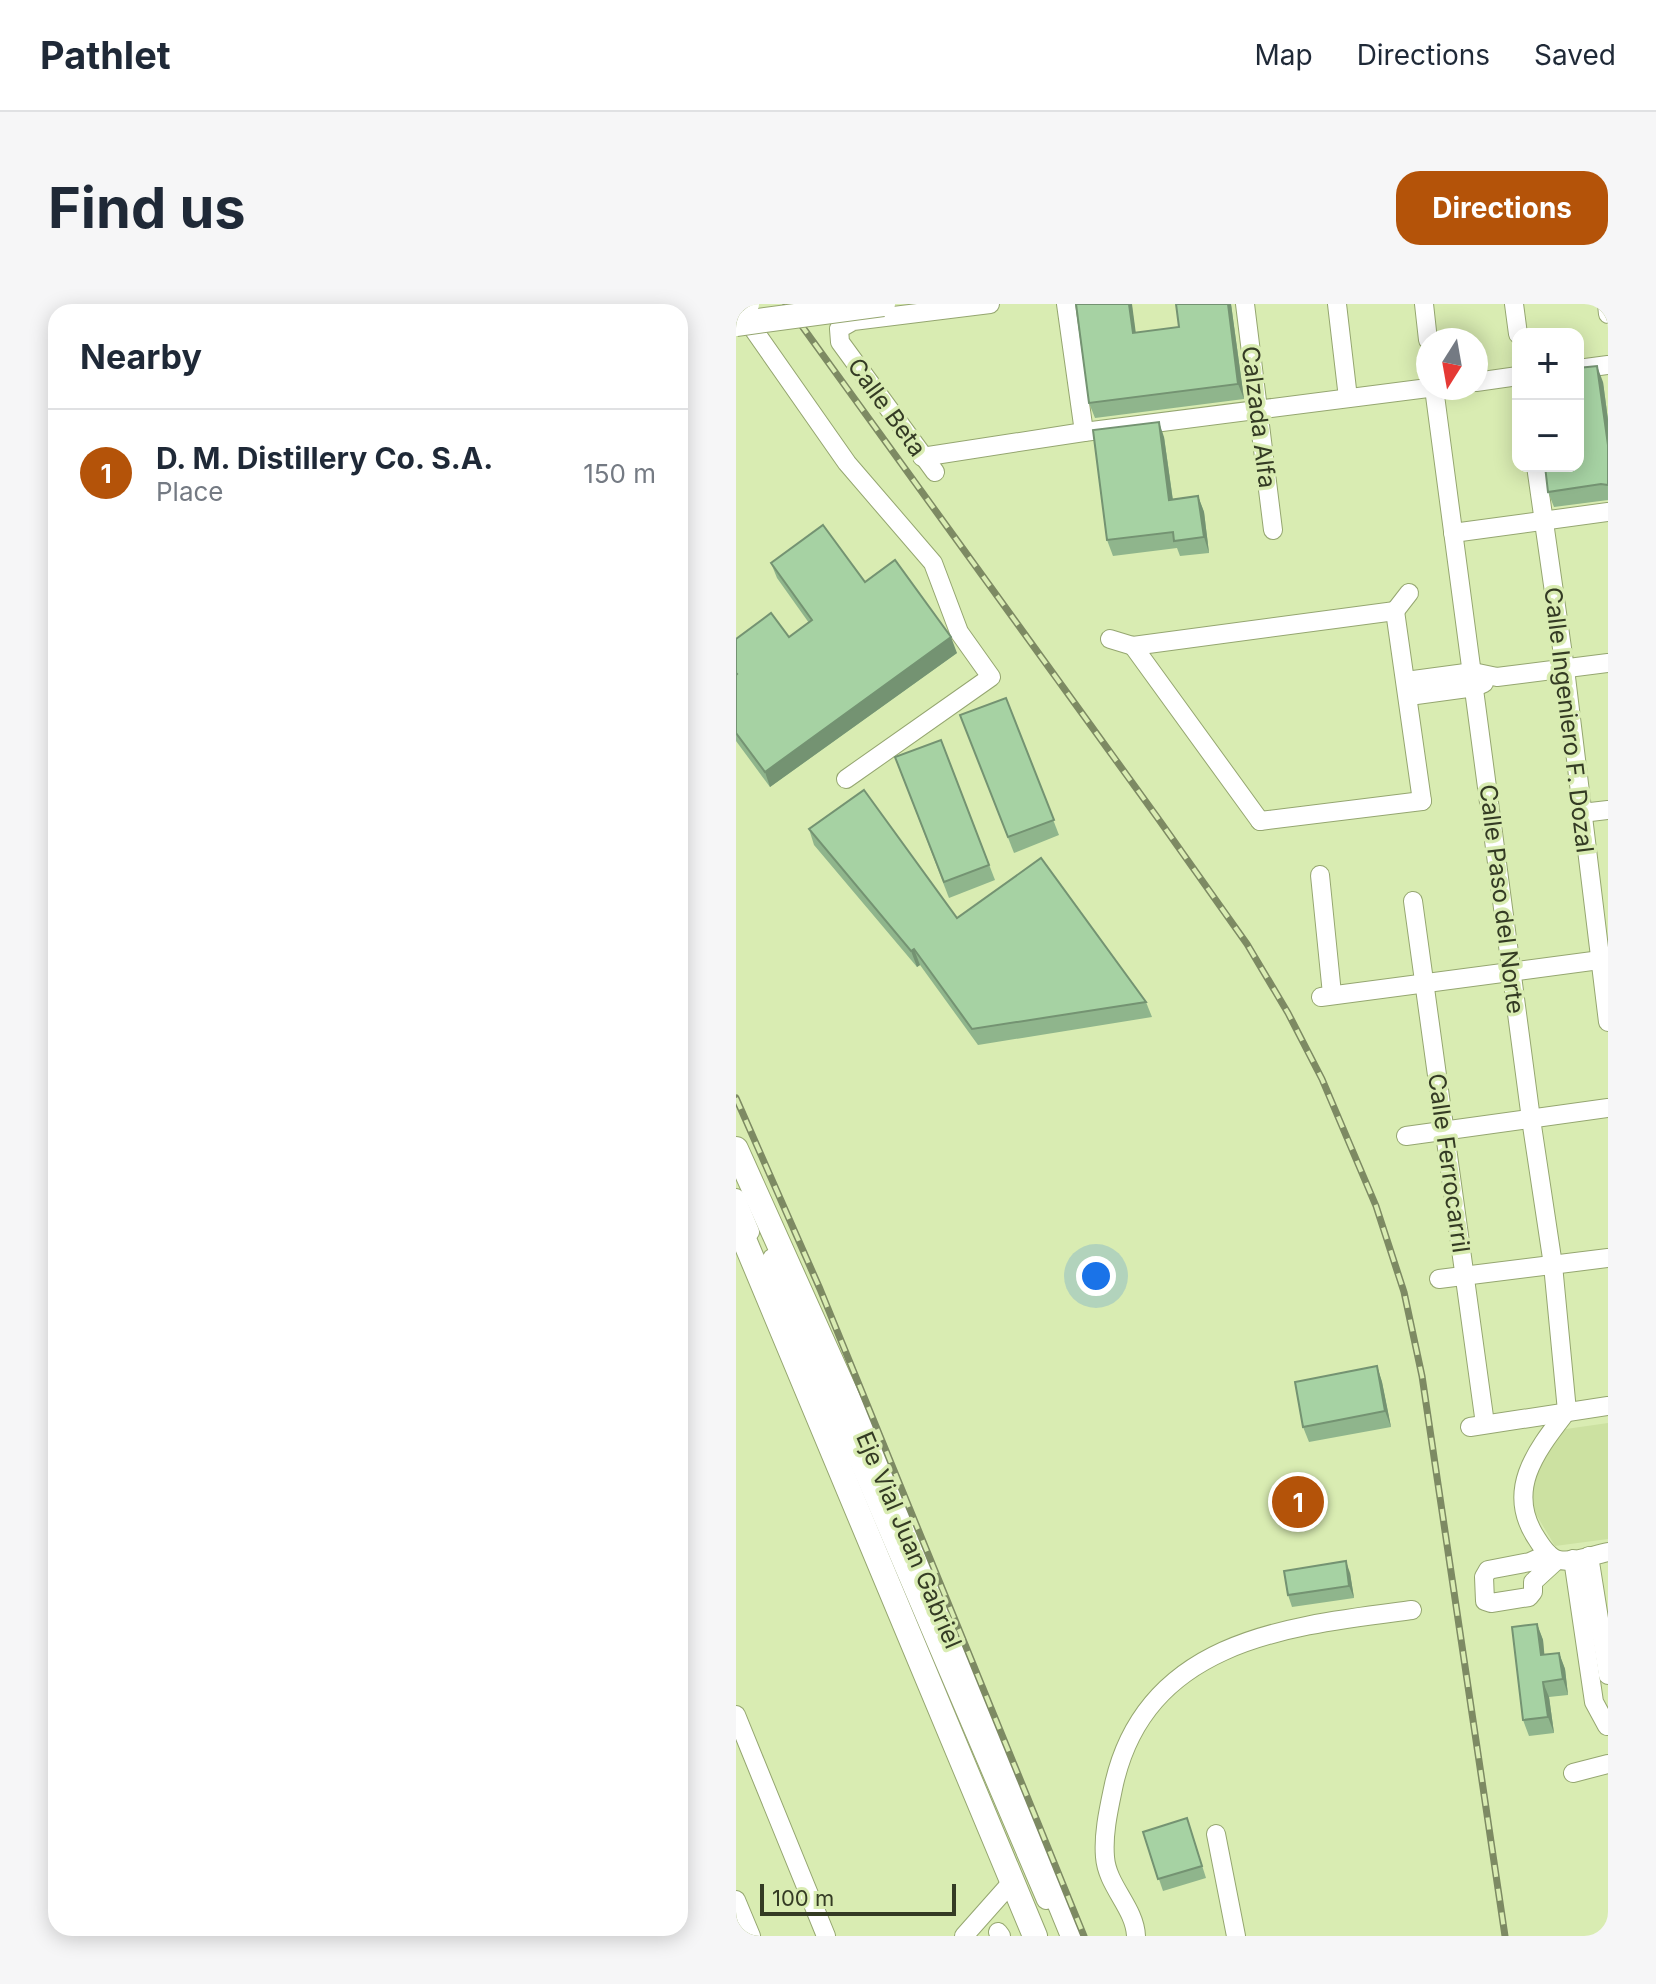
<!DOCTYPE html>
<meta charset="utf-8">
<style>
body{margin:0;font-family:Inter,sans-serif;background:#f6f6f7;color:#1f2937}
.controls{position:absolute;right:24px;top:24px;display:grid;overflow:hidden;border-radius:16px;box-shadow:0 4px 20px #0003}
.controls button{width:72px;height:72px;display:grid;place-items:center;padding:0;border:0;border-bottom:2px solid #e0e1e3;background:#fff;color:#1f2937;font:40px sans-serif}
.compass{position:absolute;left:680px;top:24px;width:72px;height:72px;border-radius:50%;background:#fff;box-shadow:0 4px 20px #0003;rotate:191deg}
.scale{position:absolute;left:24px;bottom:20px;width:196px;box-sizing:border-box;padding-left:8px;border:4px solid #343b24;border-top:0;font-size:22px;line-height:28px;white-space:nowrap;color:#343b24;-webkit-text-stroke:6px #d9ecb2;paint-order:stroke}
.you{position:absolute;left:360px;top:972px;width:28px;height:28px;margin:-20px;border:6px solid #fff;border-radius:50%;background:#1a73e8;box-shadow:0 0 0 12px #1a73e833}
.badge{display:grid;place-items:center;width:52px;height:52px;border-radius:50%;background:#b45309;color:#fff;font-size:26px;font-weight:700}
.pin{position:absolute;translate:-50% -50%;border:4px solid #fff;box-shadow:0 2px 8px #0006}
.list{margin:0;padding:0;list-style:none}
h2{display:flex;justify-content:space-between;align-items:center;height:104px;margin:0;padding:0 32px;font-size:34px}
h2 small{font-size:26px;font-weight:400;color:#747a83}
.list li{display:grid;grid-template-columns:52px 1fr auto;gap:24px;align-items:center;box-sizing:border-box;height:128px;padding:0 32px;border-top:2px solid #e0e1e3}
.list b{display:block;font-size:30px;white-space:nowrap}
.list p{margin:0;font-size:26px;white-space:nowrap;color:#747a83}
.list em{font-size:26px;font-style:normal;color:#747a83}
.map{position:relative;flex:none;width:872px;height:1632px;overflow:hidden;border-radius:24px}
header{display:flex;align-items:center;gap:48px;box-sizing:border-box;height:112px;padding:0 40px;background:#fff;border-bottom:2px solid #e0e1e3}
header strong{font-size:38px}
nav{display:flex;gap:44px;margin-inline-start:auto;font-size:28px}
.intro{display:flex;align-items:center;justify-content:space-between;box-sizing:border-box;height:192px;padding:0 48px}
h1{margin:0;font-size:56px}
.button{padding:20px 36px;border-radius:24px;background:#b45309;color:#fff;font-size:28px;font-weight:700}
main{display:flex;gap:48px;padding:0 48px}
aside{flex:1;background:#fff;border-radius:24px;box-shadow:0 4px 20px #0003}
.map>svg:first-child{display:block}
.built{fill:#cce1a1}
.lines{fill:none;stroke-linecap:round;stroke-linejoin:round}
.minor-casing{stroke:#95a670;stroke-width:20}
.major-casing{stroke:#95a670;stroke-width:26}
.minor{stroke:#fff;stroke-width:18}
.major{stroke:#fff;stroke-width:24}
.rail-casing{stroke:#7d8a63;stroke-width:7}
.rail{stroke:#d9ecb2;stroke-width:4;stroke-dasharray:12;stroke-linecap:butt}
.major-bridge-casing{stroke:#95a670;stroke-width:26;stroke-linecap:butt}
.major-bridge{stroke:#fff;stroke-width:24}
.wall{fill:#8fb58c}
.shaded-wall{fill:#749372}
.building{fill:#a6d2a3;stroke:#749372;stroke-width:2}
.labels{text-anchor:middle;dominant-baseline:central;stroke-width:7;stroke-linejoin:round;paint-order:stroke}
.street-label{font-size:24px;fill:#343b24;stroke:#d9ecb2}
</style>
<header>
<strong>Pathlet</strong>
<nav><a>Map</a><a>Directions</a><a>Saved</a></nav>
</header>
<div class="intro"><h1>Find us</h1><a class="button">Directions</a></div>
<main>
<aside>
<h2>Nearby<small></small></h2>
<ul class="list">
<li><span class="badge">1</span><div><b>D. M. Distillery Co. S.A.</b><p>Place</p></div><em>150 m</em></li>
</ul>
</aside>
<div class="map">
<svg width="872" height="1632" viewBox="0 0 872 1632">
<rect width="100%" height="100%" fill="#d9ecb2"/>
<path class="built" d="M872,1119v116l-53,7 -21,-35 -4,-20 6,-23 23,-38z"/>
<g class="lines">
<defs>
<g id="minor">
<path d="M330,0l18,128"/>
<path d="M509,0l28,226"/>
<path d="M601,0l11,94"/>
<path d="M688,0l4,36"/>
<path d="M778,0l4,30"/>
<path d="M871,0l1,10"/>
<path d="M6,9l105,150 86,100 26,69 32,45 -145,102"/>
<path d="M842,65l30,-4"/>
<path d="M740,78l42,-6"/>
<path d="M698,84l97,731 22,146 14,146c-30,39 -63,79 -30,128 5,8 12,19 22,21 14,3 34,-5 49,-8"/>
<path d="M186,153l162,-25 344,-44"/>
<path d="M800,162l29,203 43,353"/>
<path d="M199,168l-95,-130 -1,-13 14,-8 137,-17"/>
<path d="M717,229l155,-21"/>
<path d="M659,307l27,190"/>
<path d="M659,307l14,-18"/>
<path d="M374,335l23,7 262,-35"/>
<path d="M397,342l127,175"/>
<path d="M670,377l67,-9 24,5 111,-14"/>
<path d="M673,392l66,-9 9,-4"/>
<path d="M846,509l26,-3"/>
<path d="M524,517l162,-20"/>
<path d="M584,571l12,119"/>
<path d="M677,597l72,523"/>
<path d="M585,693l287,-38"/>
<path d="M670,832l202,-28"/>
<path d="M0,894l14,34"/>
<path d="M36,954l274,642"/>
<path d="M703,975l169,-21"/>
<path d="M734,1123l138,-21"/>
<path d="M812,1250l-18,8 -42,8 -4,7 1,24 6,2 38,-6 4,-5v-10l24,-22"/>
<path d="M853,1252l19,119"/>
<path d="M837,1255l21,143 13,24"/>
<path d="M0,1411l90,221"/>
<path d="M837,1469l35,-9"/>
<path d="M480,1530l20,102"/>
<path d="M0,1596l15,36"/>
<path d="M262,1628l3,4"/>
<path d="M228,1632l47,-53"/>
<path d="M400,1632c-1,-28 -29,-50 -31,-79 -2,-24 4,-49 9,-73 33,-145 175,-158 298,-174"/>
</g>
<g id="major">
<path d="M0,845l169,376 168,411"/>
<path d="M0,916l299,716"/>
</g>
</defs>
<use href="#minor" class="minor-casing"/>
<use href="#major" class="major-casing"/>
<use href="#minor" class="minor"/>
<use href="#major" class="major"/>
<defs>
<g id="rail">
<path d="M50,0l371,513 90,127 41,69 34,66 54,127 28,86 18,84 83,560"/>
<path d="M0,794l84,191 264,647"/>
</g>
</defs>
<use href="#rail" class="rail-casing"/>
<use href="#rail" class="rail"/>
<defs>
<g id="major-bridge">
<path d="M0,2l11,-2"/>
<path d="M0,20l147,-20"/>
</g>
</defs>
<use href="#major-bridge" class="major-bridge-casing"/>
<use href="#major-bridge" class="major-bridge"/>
</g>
<g class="wall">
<path d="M440,0h55l13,95 -149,19 -6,-15 47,-70 43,-6z"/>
<path d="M867,78l5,38v80l-54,7 -6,-15z"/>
<path d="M428,133l9,63 25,-4 6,16 5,41 -29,3 -3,-8 -64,8 -6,-16z"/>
<path d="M35,259l94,19 92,71 -187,134 -34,-46v-102l53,-2 20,-14 -32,-45z"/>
<path d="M270,394l53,137 -45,18 -54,-138z"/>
<path d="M205,436l54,140 -46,18 -54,-141z"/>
<path d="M73,525l148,89 189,84 6,15 -174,28 -58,-80 -3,2 -103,-122z"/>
<path d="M641,1062l5,16 9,45 -82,15 -6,-15z"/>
<path d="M614,1269l4,25 -62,9 -4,-12z"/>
<path d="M801,1320l6,16 1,15 15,-2 6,16 3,26 -19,2 5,36 -25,3 -6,-16z"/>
<path d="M451,1514l19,60 -43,13 -20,-59z"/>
</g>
<g class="shaded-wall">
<path d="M393,0h3l6,45 -5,-16z"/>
<path d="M492,0h3l13,95 -6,-15z"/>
<path d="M861,62l6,16 5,38v25z"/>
<path d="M423,118l5,15 11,79 -6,-16z"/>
<path d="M462,192l6,16 5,41 -5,-16z"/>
<path d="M215,333l6,16 -187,134 -5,-15z"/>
<path d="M178,645l6,16 -3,2 -6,-16z"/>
<path d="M641,1062l5,16 9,45 -6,-16z"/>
<path d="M610,1257l4,12 4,25 -5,-12z"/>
<path d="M801,1320l6,16 3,31 -5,-16z"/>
<path d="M823,1349l6,16 3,26 -5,-16z"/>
<path d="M807,1378l6,15 5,36 -6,-16z"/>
</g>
<g class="building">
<path d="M340,0h53l4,29 46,-6 -3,-23h52l10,80 -149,19z"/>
<path d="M861,62l11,79v40l-7,-1 -53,8 -3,-26h33v-98z"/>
<path d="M423,118l10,78 29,-4 6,41 -30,4 -1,-9 -66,8 -14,-110z"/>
<path d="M87,221l42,57 30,-22 56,77 -186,135 -29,-39v-58l1,-1 -1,-1v-34l35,-26 18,24 23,-17 -41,-57z"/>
<path d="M270,394l48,122 -46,17 -48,-122z"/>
<path d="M205,436l48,125 -45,17 -49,-125z"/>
<path d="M128,486l93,128 84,-60 105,144 -174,27 -58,-80 -3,2 -102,-122z"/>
<path d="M641,1062l8,45 -82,16 -8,-45z"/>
<path d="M610,1257l3,25 -61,9 -4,-24z"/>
<path d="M801,1320l4,31 18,-2 4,26 -20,3 5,35 -25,3 -11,-93z"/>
<path d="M451,1514l15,48 -44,13 -15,-47z"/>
</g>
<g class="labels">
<g class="street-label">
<text transform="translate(151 103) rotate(54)">Calle Beta</text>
<text transform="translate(523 113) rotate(83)">Calzada Alfa</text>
<text transform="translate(833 416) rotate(83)">Calle Ingeniero F. Dozal</text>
<text transform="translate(766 595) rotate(83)">Calle Paso del Norte</text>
<text transform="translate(713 859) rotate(82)">Calle Ferrocarril</text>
<text transform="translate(173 1236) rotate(67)">Eje Vial Juan Gabriel</text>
</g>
</g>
</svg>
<div class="controls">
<button>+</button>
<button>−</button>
</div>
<svg class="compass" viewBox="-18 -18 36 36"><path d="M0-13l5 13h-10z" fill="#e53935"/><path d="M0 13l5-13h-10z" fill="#747a83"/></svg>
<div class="scale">100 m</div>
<div class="you"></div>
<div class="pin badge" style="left:562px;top:1198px">1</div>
</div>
</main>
